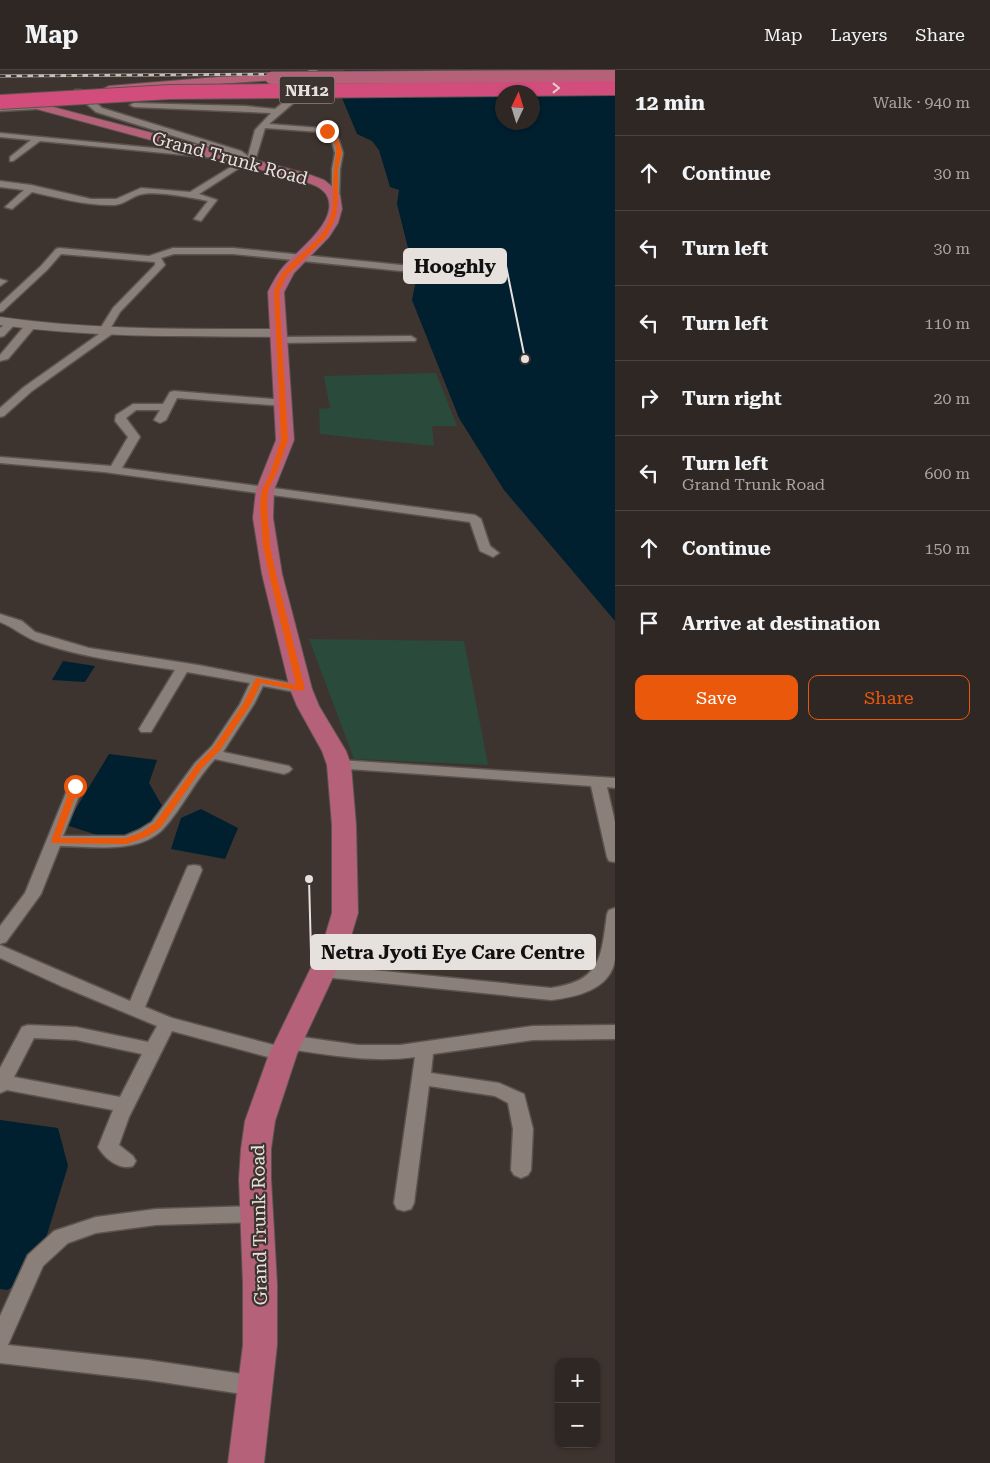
<!DOCTYPE html>
<meta charset="utf-8">
<style>
body{margin:0;font-family:"Roboto Serif",serif;background:#3a3330;color:#f1f3f6}
.controls{position:absolute;right:15px;bottom:15px;display:grid;overflow:hidden;border-radius:10px;box-shadow:0 1px 4px #0004}
.controls button{width:45px;height:45px;display:grid;place-items:center;padding:0;border:0;border-bottom:1px solid #494441;background:#2e2723;color:#f1f3f6;font:25px sans-serif}
.compass{position:absolute;left:495px;top:15px;width:45px;height:45px;border-radius:50%;background:#2e2723;box-shadow:0 1px 4px #0004;rotate:4deg}
.stop{position:absolute;width:15px;height:15px;margin:-11px;border:4px solid #ea580c;border-radius:50%;background:#fff}
.stop.end{background:#ea580c;border-color:#fff;box-shadow:0 1px 5px #0008}
.list{margin:0;padding:0;list-style:none}
h2{display:flex;justify-content:space-between;align-items:center;height:65px;margin:0;padding:0 20px;font-size:21px}
h2 small{font-size:16px;font-weight:400;color:#a7a5a6}
.list li{display:grid;grid-template-columns:32px 1fr auto;gap:15px;align-items:center;box-sizing:border-box;height:75px;padding:0 20px;border-top:1px solid #494441}
.list b{display:block;font-size:19px;white-space:nowrap}
.list p{margin:0;font-size:16px;white-space:nowrap;color:#a7a5a6}
.list em{font-size:16px;font-style:normal;color:#a7a5a6}
.actions{display:flex;gap:10px;padding:15px 20px}
.actions a{flex:1;padding:11px 0;border:1px solid #ea580c;border-radius:10px;text-align:center;font-size:18px;color:#ea580c}
.actions .main{background:#ea580c;color:#fff}
.icon{flex:none;width:28px;height:28px;fill:none;stroke:currentColor;stroke-width:2;stroke-linecap:round;stroke-linejoin:round}
.map{position:relative;flex:none;width:615px;height:1393px;overflow:hidden}
header{display:flex;align-items:center;gap:30px;box-sizing:border-box;height:70px;padding:0 25px;background:#2e2723;border-bottom:1px solid #494441}
header strong{font-size:24px}
nav{display:flex;gap:28px;margin-inline-start:auto;font-size:18px}
main{display:flex}
aside{flex:1;background:#2e2723}
.map>svg:first-child{display:block}
.green{fill:#2a4a3b}
.water{fill:#001f2f;fill-rule:evenodd}
.lines{fill:none;stroke-linecap:round;stroke-linejoin:round}
.minor-casing{stroke:#5b534e;stroke-width:3}
.tertiary-casing{stroke:#5b534e;stroke-width:2}
.primary-casing{stroke:#5b534e;stroke-width:2}
.minor{fill:#8b7f79;fill-rule:evenodd}
.tertiary{fill:#8b7f79;fill-rule:evenodd}
.primary{fill:#b6617a;fill-rule:evenodd}
.rail-casing{stroke:#c6bfbb;stroke-width:3}
.rail{stroke:#3e342f;stroke-width:2;stroke-dasharray:5.5;stroke-linecap:butt}
.primary-bridge-casing{stroke:#5b534e;stroke-width:14;stroke-linecap:butt}
.motorway-bridge-casing{stroke:#5b534e;stroke-width:16;stroke-linecap:butt}
.primary-bridge{stroke:#b6617a;stroke-width:12}
.motorway-bridge{stroke:#d24d7b;stroke-width:14}
.oneway{stroke:#e4cbce}
.route{fill:#ea580c}
.labels{text-anchor:middle;dominant-baseline:central;stroke-width:4.5;stroke-linejoin:round;paint-order:stroke}
.shield{fill:#3e342f;stroke:#b4ada9;stroke-width:1}
.shield-label{font-size:16px;font-weight:bold;fill:#e7e1dd}
.street-label{font-size:18px;fill:#e7e1dd;stroke:#3e342f}
.leader{fill:none;stroke:#e7e1dd;stroke-width:2}
.callout-dot{fill:#e7e1dd;stroke:#3e342f;stroke-width:2}
.callout{fill:#e7e1dd;stroke:#e7e1dd;stroke-width:2}
.callout-label{font-size:19px;text-anchor:middle;font-weight:bold;fill:#111}
</style>
<header>
<strong>Map</strong>
<nav><a>Map</a><a>Layers</a><a>Share</a></nav>
</header>
<main>
<div class="map">
<svg width="615" height="1393" viewBox="0 0 615 1393">
<rect width="100%" height="100%" fill="#3e342f"/>
<g class="green">
<path d="M436,303l21,53h-25l2,20 -114,-12 -1,-25 11,-1 -6,-32z"/>
<path d="M309,569l155,2 24,124 -134,-6z"/>
</g>
<g class="water">
<path d="M344,0h271v551l-111,-131 -45,-72 -47,-118 4,-20 -19,-76 2,-14 -9,-3 -11,-37 -7,-9 -15,-7 -15,-36 10,-15zM502,22h30v30h-30z"/>
<path d="M63,591l32,5 -10,16 -33,-2z"/>
<path d="M109,684l48,6 -8,23 15,26 -7,26 -32,9 -59,-19z"/>
<path d="M201,739l37,19 -13,31 -54,-10 10,-31z"/>
<path d="M0,1050l58,8 10,38 -33,108 -28,16 -7,-1z"/>
</g>
<g class="lines">
<defs>
<g id="minor">
<path d="M309,0h8l-5,17 -43,37 52,4 15,4 7,21 -3,16 -1,32 -7,-2v-30l3,-16 -5,-18 -10,-3 -55,-4 -10,33 3,3 -1,2h-6l-4,-3 -48,31 18,6 -16,21 -7,-2 14,-18c-13,-3 -53,-10 -65,-7 -10,1 -17,10 -28,11 -28,1 -56,-7 -83,-13l-20,17 -7,-2 19,-17 -24,-3v-6l31,4 60,14h25l25,-11 49,4 52,-32 -7,-5 -139,-43 -21,-18v-4h6l21,18 139,43 7,5 7,-26 16,-17 -137,-6 -4,-2 4,-2 111,3 30,3 31,-25z"/>
<path d="M39,35v4h-3l-36,2v-4z"/>
<path d="M0,63l226,22 4,2 -4,2 -186,-18 -27,20h-3v-4l21,-17 -31,-3z"/>
<path d="M59,178l90,8 24,-8h60l178,18 5,3 -5,3 -178,-18h-59l-13,4 4,7 -45,47 -10,17 3,3 -1,2 -80,57 -28,25 -4,1v-9l24,-21 75,-53 -1,-2 15,-24 42,-43v-3l-94,-8 -14,16 -44,41 -3,1v-8l41,-38 15,-17z"/>
<path d="M0,209l7,2 -7,5z"/>
<path d="M12,249l5,3 -13,14 -4,1v-9z"/>
<path d="M31,252l4,1v4l-27,32 -8,2v-6l27,-32z"/>
<path d="M411,266l5,3 -1,2 -136,2 -5,-3 5,-3z"/>
<path d="M174,321l110,9 5,3 -5,3 -107,-8 -11,22 -6,3 -6,-3 6,-10h-24l-10,8 14,19 -18,31 353,47 6,4 9,27 9,7 -6,4 -13,-6 -10,-29 -366,-50 -104,-9v-6l111,9 17,-29 -13,-16 1,-6 17,-11h30l7,-12z"/>
<path d="M0,544l22,7 13,11 54,16 109,17 108,21 2,3 -2,3 -5,1 -38,-7 -9,18 -31,48 66,14 3,3 -3,3 -5,2 -69,-15c-20,21 -32,48 -51,69 -25,27 -72,18 -104,18l-19,48 -35,48 -6,2v-18l25,-33 45,-110h10l3,3 -20,50h62l14,-6 13,-8 43,-59 17,-17 28,-42 10,-21 -63,-11 -36,60h-10l-2,-3 36,-59c-45,-7 -91,-12 -134,-27 -16,-5 -26,-15 -41,-21z"/>
<path d="M339,690l276,18v10l-8,-1 8,35v40l-6,-1 -2,-4 -16,-71 -257,-18 -2,-3 2,-3z"/>
<path d="M194,795l6,1 2,4 -57,137 27,11 117,31 3,5 -3,5 -6,2 -111,-30 -43,86 -10,28 14,11 3,5 -3,5c-13,5 -29,-8 -35,-19l15,-37 -106,-20 -7,3v-25l22,-41 6,-2 48,2 72,15 9,-16 -96,-40 -61,-28v-13l130,56 56,-131 2,-4zM34,968l42,2 66,14 -22,43 -106,-20z"/>
<path d="M615,838c0,17 0,35 0,51 -4,31 -39,38 -64,41l-228,-23 -6,-2 -3,-4 3,-4 6,-2 228,23c50,-7 50,-30 56,-74l2,-4z"/>
<path d="M615,955v14l-82,1 -100,14 -2,19 68,10 25,11 9,35 -2,41 -3,5 -7,3 -7,-3 -3,-5 2,-41 -5,-26 -13,-7 -66,-10 -15,117 -3,6 -7,2 -7,-2 -3,-6 21,-146c-43,6 -85,-2 -127,-8l-6,-2 -3,-5 3,-5 6,-2 70,10h42l133,-19z"/>
<path d="M256,1136l7,2 3,6 -3,6 -7,2 -100,3 -60,8 -28,10 -25,23 -35,79 140,15 108,16 8,3 3,7 -3,7 -8,3 -108,-16 -148,-17v-47l28,-61 26,-24 42,-14 60,-8z"/>
</g>
<path id="tertiary" d="M0,247c92,13 185,12 278,12l6,4 -6,4c-93,-1 -186,1 -278,-12z"/>
<g id="primary">
<path d="M271,5l4,1 2,2 -2,2 -166,12 -6,-3 6,-3 109,-9z"/>
<path d="M11,26l294,77 19,7 10,8 6,7 2,14 -4,14 -9,14 -35,36 -10,19 10,148 -20,50 -1,28 9,56 30,115 7,17 27,45 5,14 5,60 2,88 -9,30 -52,111 -22,67 -4,28v30l6,105v61l-13,118h-36l15,-118v-61l-4,-105 2,-30 4,-28 24,-67 54,-111 9,-30v-88l-5,-60 -5,-14 -25,-45 -7,-17 -28,-115 -9,-56 3,-28 20,-50 -8,-148c5,-10 9,-18 16,-26 13,-15 58,-47 42,-72 -6,-9 -21,-12 -31,-15l-288,-78 -2,-2z"/>
</g>
</defs>
<use href="#minor" class="minor-casing"/>
<use href="#tertiary" class="tertiary-casing"/>
<use href="#primary" class="primary-casing"/>
<use href="#minor" class="minor"/>
<use href="#tertiary" class="tertiary"/>
<use href="#primary" class="primary"/>
<defs>
<path id="rail" d="M0,6l615,-4"/>
</defs>
<use href="#rail" class="rail-casing"/>
<use href="#rail" class="rail"/>
<defs>
<path id="primary-bridge" d="M271,8l344,-2"/>
<path id="motorway-bridge" d="M0,32l170,-10 445,-4"/>
</defs>
<use href="#primary-bridge" class="primary-bridge-casing"/>
<use href="#motorway-bridge" class="motorway-bridge-casing"/>
<use href="#primary-bridge" class="primary-bridge"/>
<use href="#motorway-bridge" class="motorway-bridge"/>
</g>
<defs><path id="oneway-chevron" d="M-2-3.5L2.5 0L-2 3.5" fill="none" stroke-width="1.6" stroke-linecap="round" stroke-linejoin="round" transform="scale(1.25)"/></defs>
<use class="oneway" href="#oneway-chevron" transform="translate(556 18)"/>
<path class="route" d="M327,59l9,6 6,17 -4,17v30l-2,17 -10,21 -40,39 -7,16 9,148 -12,34 -8,16 -1,15 3,41 6,28 29,115 -4,2 -40,-8 -10,21 -31,46 -18,18 -41,59 -13,9 -21,8 -75,-1 -1,-2 20,-55 4,-2 4,2 -19,52h66l16,-6 13,-9 42,-59 17,-17 29,-43 13,-26 40,7 -27,-111 -6,-28 -3,-41 2,-15 8,-16 11,-34 -7,-148c2,-6 4,-13 8,-18 15,-21 42,-32 49,-59 4,-15 1,-31 3,-46 2,-17 6,-26 -9,-38z"/>
<g class="labels">
<rect class="shield" x="279.5" y="6.5" width="55" height="27" rx="4"/>
<g class="shield-label">
<text x="307" y="20">NH12</text>
</g>
<g class="street-label">
<text transform="translate(230 88) rotate(15)">Grand Trunk Road</text>
<text transform="translate(259 1155) rotate(-91)">Grand Trunk Road</text>
</g>
</g>
<path class="leader" d="M525 289L506 196M309 809L311 882"/>
<g class="callout-dot">
<circle cx="525" cy="289" r="5"/>
<circle cx="309" cy="809" r="5"/>
</g>
<g class="callout">
<rect x="404" y="179" width="102" height="34" rx="5"/>
<rect x="311" y="865" width="284" height="34" rx="5"/>
</g>
<g class="callout-label">
<text x="455" y="203">Hooghly</text>
<text x="453" y="889">Netra Jyoti Eye Care Centre</text>
</g>
</svg>
<div class="controls">
<button>+</button>
<button>−</button>
</div>
<svg class="compass" viewBox="-18 -18 36 36"><path d="M0-13l5 13h-10z" fill="#e53935"/><path d="M0 13l5-13h-10z" fill="#a7a5a6"/></svg>
<div class="stop" style="left:75px;top:716px"></div>
<div class="stop end" style="left:327px;top:61px"></div>
</div>
<aside>
<h2>12 min<small>Walk · 940 m</small></h2>
<ul class="list">
<li><svg class="icon" aria-label="ahead" viewBox="0 0 24 24"><path d="M12 20V5M6 11l6-6 6 6"/></svg><div><b>Continue</b></div><em>30 m</em></li>
<li><svg class="icon" aria-label="left" viewBox="0 0 24 24"><path d="M17 20v-9H6M10 6l-5 5 5 5"/></svg><div><b>Turn left</b></div><em>30 m</em></li>
<li><svg class="icon" aria-label="left" viewBox="0 0 24 24"><path d="M17 20v-9H6M10 6l-5 5 5 5"/></svg><div><b>Turn left</b></div><em>110 m</em></li>
<li><svg class="icon" aria-label="right" viewBox="0 0 24 24"><path d="M7 20v-9h11M14 6l5 5-5 5"/></svg><div><b>Turn right</b></div><em>20 m</em></li>
<li><svg class="icon" aria-label="left" viewBox="0 0 24 24"><path d="M17 20v-9H6M10 6l-5 5 5 5"/></svg><div><b>Turn left</b><p>Grand Trunk Road</p></div><em>600 m</em></li>
<li><svg class="icon" aria-label="ahead" viewBox="0 0 24 24"><path d="M12 20V5M6 11l6-6 6 6"/></svg><div><b>Continue</b></div><em>150 m</em></li>
<li><svg class="icon" aria-label="arrive" viewBox="0 0 24 24"><path d="M6 21V4h12l-3 4 3 4H6"/></svg><div><b>Arrive at destination</b></div></li>
</ul>
<div class="actions"><a class="main">Save</a><a>Share</a></div>
</aside>
</main>
